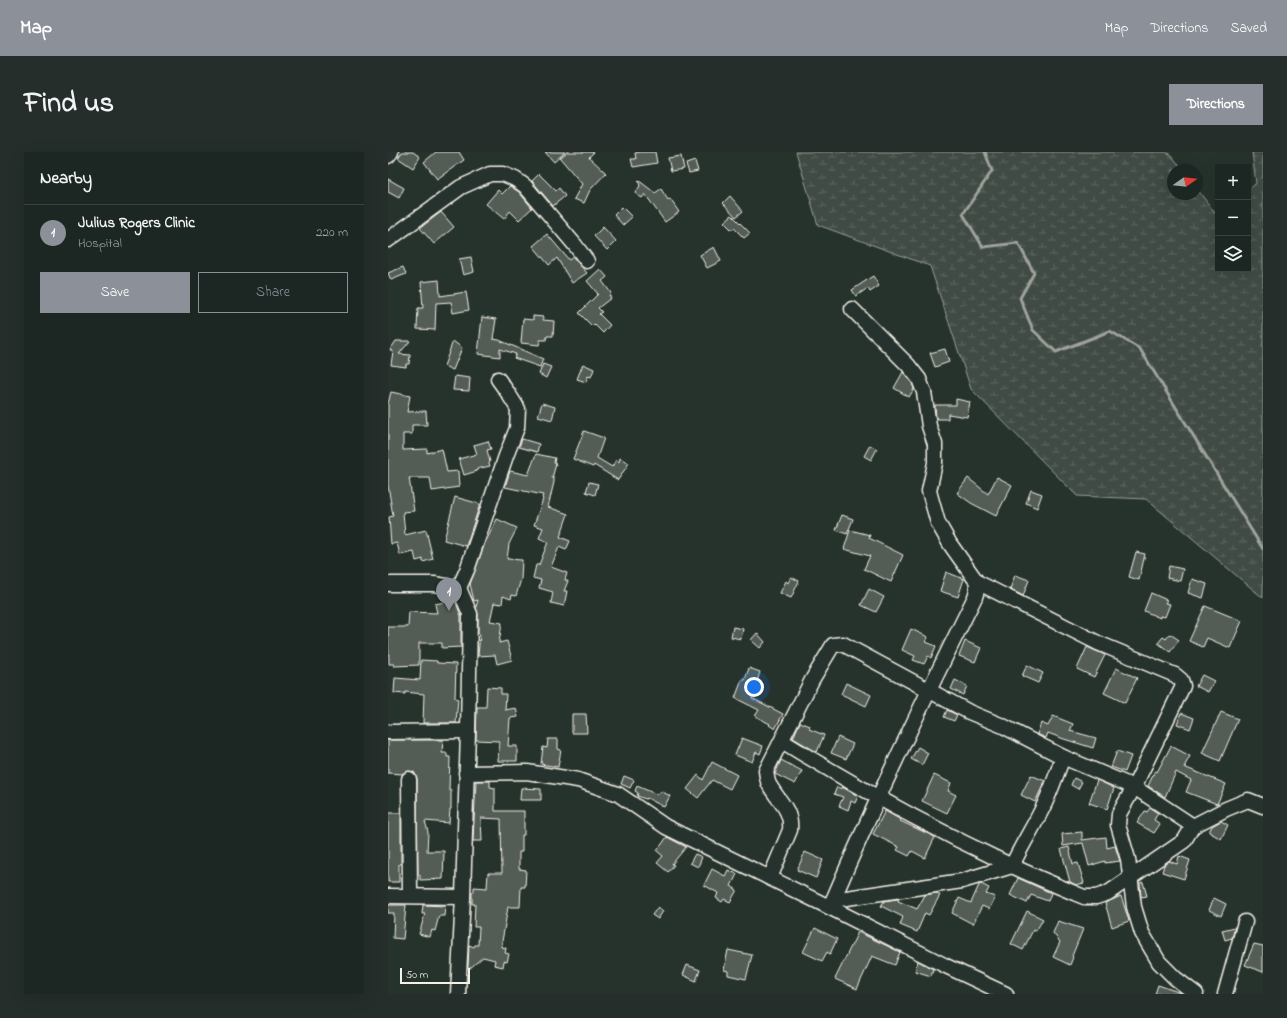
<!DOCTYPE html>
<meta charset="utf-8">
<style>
body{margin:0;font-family:"Indie Flower",sans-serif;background:#252e2a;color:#f1f3f6}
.controls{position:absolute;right:12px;top:12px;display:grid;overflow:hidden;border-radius:0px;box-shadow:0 4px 16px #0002}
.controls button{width:36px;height:36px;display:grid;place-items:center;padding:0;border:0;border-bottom:1px solid #3a4340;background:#1c2622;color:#f1f3f6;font:20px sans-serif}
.compass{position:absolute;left:779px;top:12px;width:36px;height:36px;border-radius:50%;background:#1c2622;box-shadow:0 4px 16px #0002;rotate:76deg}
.scale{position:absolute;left:12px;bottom:10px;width:70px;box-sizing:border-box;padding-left:4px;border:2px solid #f4f1e8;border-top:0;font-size:11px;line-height:14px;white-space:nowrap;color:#f4f1e8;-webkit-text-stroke:3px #26332d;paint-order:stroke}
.you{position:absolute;left:366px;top:535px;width:14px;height:14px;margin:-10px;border:3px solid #fff;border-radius:50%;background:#1a73e8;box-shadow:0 0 0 6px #1a73e833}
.badge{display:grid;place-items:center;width:26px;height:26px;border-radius:50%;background:#8c9099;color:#fff;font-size:13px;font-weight:700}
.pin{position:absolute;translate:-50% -33px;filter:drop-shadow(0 1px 2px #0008)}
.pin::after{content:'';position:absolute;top:21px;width:14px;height:12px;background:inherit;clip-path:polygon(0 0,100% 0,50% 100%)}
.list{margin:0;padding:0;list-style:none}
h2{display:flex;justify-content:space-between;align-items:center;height:52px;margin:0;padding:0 16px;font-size:17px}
h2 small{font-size:13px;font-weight:400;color:#a0a5a5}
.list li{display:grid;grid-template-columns:26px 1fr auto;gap:12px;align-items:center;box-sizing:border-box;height:56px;padding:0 16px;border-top:1px solid #3a4340}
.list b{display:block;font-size:15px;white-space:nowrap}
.list p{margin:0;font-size:13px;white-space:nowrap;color:#a0a5a5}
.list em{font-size:13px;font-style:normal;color:#a0a5a5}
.actions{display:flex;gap:8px;padding:12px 16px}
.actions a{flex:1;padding:9px 0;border:1px solid #8c9099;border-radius:0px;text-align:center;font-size:14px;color:#8c9099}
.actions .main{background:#8c9099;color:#fff}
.icon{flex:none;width:22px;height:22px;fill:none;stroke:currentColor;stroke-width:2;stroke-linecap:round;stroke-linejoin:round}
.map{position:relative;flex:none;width:875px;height:842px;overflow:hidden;border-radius:0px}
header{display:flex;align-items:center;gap:24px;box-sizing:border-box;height:56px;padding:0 20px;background:#8c9099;color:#fff}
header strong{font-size:19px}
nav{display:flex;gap:22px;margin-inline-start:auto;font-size:14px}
.intro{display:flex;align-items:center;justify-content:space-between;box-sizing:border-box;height:96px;padding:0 24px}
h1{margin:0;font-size:28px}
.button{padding:10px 18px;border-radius:0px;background:#8c9099;color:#fff;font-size:14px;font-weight:700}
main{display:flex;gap:24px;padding:0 24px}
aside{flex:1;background:#1c2622;border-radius:0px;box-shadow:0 4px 16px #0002}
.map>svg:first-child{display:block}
.wetland{fill:url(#wetland-marsh);stroke:#9a9e96}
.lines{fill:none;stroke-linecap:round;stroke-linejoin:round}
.stream{stroke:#9fa39b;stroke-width:3}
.building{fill:#525c55;stroke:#f4f1e8}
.minor-casing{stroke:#f4f1e8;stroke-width:17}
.minor{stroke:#26332d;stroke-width:14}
</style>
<header>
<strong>Map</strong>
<nav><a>Map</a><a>Directions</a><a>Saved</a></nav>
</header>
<div class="intro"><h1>Find us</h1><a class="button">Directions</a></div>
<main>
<aside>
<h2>Nearby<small></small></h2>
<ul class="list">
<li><span class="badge">1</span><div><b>Julius Rogers Clinic</b><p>Hospital</p></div><em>220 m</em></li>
</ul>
<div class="actions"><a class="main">Save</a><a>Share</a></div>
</aside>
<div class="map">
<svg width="875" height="842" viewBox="0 0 875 842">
<defs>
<pattern id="wetland-marsh" width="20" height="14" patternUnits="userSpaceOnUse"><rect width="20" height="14" fill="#414b45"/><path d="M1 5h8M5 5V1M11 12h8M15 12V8" fill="none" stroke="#5d6560"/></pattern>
</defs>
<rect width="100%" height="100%" fill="#26332d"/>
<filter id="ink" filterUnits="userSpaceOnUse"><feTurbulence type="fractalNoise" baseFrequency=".025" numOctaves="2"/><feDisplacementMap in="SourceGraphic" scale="8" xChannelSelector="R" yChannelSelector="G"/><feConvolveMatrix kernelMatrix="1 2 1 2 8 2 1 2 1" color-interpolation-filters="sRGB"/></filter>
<g filter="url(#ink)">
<path class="wetland" d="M408,0h370l5,3 12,15h-10v24h24v-5l21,28v52h30v-78l8,-8 -4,-31h11v446l-117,-99 -69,-3 -106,-107 -41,-123 -112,-41z"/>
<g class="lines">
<path class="stream" d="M597,0l7,19 -29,43 20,33 35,-4 16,30 -14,25 13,32 23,22 54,-21 30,18 123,200"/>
</g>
<g class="building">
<path d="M14,0h11l7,5 -7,11 -15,-10z"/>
<path d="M48,0h23l5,8 -27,19 -13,-17z"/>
<path d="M157,0h20l-11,10z"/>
<path d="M179,0h27l-5,5 17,16 -16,17 -6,13 -10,-4 8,-15 -22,-26z"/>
<path d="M253,0h14l2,11 -24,4 -2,-8h5l-1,-6z"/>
<path d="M293,4l3,13 -13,2 -3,-13z"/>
<path d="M307,9l3,10 -9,2 -3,-9z"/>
<path d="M151,22l17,17 3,-3 6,8 -12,10 -21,-25z"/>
<path d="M0,27l16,9 -5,10 -11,-6z"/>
<path d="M250,28l17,13 6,-4 7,11 2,-1 9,13 -14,10 -20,-28 -3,4 -7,-5 5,-7z"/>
<path d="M122,34l9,6 13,16 -13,12 -9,-9 -6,8 -18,-15 12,-14 4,4z"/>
<path d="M342,44l13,15 -7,6 -13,-14z"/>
<path d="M234,55l10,10 -9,8 -9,-10z"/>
<path d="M53,60l13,15 -20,17 -14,-16z"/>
<path d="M344,63l18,18 -6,5 -10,-10 -2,2 -8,-8z"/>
<path d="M215,75l13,14 -9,9 -13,-14z"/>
<path d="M159,82l22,26 4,-3 14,16 -15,10 -15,-25 -8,7 -16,-19z"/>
<path d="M326,95l7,14 -14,7 -7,-13z"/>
<path d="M83,105l3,15 -11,3 -4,-16z"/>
<path d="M15,115l3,7 -15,6 -3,-7z"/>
<path d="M212,117l7,8 -5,4 9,12 -2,2 2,3 -13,10 4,4 -3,2 11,11 -7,8 -9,-9 -2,2 -13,-13 19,-19 -11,-13z"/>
<path d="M485,124l6,10 -9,6 -2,-4 -12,8 -4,-6z"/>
<path d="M51,128l1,16 26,-4 3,18 -16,3 -2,-11 -15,1 -1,27 -18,-1 1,-21h5l-2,-26z"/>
<path d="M145,164l10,1v3l11,1 -1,15h-6l-1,4h-6l-1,5 -18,-2 2,-24 10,1z"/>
<path d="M94,165l14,2 -3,20 6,1 44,19 -3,8 -26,-9 2,-4 -16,-5v8l-22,-3z"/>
<path d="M8,189h14l-11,13 11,1 -1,9h-3v3l-15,-2 2,-14 -3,-1z"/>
<path d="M65,189l9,7 -9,22 -9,-4z"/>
<path d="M557,197l4,13 -14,5 -5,-14z"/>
<path d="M155,212l8,3 -5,11 -7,-4z"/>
<path d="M195,212l11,5 -3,8 -3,-1 -2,6 -9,-3z"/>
<path d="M515,220l9,11 2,6 -5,8 -15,-9z"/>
<path d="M67,224l15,2 -1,13 -16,-1z"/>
<path d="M3,240l19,4 -3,16 19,-1 1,14h-15v9h-9v16l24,-1v4l15,-4 5,23 11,-1 1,16 -27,4 -2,-13h-21l5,33 -11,1 2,23 21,-5 7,29 -10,3v-3l-7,2 -2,-9 -14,3 -3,-12 -6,1 -2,-27 4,-1 -5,-31v-81z"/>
<path d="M568,247l14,3 -3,15 -19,-3v5h-12l-1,-14h21z"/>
<path d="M154,251l13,4 -3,13 -14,-4z"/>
<path d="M196,279l20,7 -7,20 15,9 4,-7 3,2 1,-4 9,5 -11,17 -24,-15 -1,2 -20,-8z"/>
<path d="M134,287l17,5 -2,8 -18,-5z"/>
<path d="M100,289l3,8 -4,1 3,12 -1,1 1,3 -13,3v2l-13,4 -5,-16 18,-5 -3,-9z"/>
<path d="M482,293l7,4 -6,11 -7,-4z"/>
<path d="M148,302l19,4 -1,5 2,1 -4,14h2v4l-6,25 20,7 -8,23 10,4 -4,9 -7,-3 -8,20 16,6 -2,7 3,1 -4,10h3l-3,15 -13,-3 2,-11 -14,-4 2,-8 -8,-2 3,-13h3l9,-23 -9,-4 4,-10 -9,-3 9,-26 -1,-1 1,-3 -38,-8 5,-16 18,4z"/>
<path d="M609,325l15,8 -16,31 -25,-13 -14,-10 11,-15 20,16z"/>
<path d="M201,330l9,2 -3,11 -9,-3z"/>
<path d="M643,338l11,4 -5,14 -11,-5z"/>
<path d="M67,345l25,7 -14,42 -22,-6z"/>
<path d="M454,363l11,4 -6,15 -11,-4z"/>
<path d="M109,367l20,9 -8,16 -2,15 15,1 -1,19 -5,17 -4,-1 -1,4 -8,-3 -1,8 -8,-1 -4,18 12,2 -3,20 8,-2 5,19 -15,4 -2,-9 -17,1 2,-22 -2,-1v-19l-2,-7 2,-7 -4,1 -4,-17 15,-41z"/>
<path d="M462,378l20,5 -1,3 34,17 -12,27 -27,-13 6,-13 -26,-7z"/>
<path d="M748,400l9,2 -6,26 -10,-3z"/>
<path d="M781,414l14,3 -3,12 -13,-3z"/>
<path d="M558,420l18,7 -6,18 -18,-6z"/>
<path d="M627,423l14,5 -6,16 -13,-7z"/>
<path d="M403,425l8,4 -8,17 -11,-5 6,-12 2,2z"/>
<path d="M804,427l15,5 -4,14 -15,-5z"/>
<path d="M481,437l15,8 -8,15 -15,-7z"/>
<path d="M763,441l16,7 -2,3 5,1 -5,13 -5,-1v2l-16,-7z"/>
<path d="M67,448l6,16v31l-19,1v-5h-23v22l-25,1v-2h-5l-1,-37h20l1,-15 28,1 -2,-9z"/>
<path d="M817,454l37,15 -12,27 -23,-10 -4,9 -14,-6z"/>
<path d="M345,475l10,2 -2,10 -10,-2z"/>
<path d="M523,477l17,8 -2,5 10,4 -5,12 -3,-2 -4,8 -11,-4 2,-4 -13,-6z"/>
<path d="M369,481l8,9 -5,6 -9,-8z"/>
<path d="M782,482l9,6 -9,12 -12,-9 5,-6 3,2z"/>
<path d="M577,489l16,7 -6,14 -16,-6z"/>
<path d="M699,495l18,8 -11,22 -17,-8z"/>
<path d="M33,508l16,1v2l19,1 -1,34 3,1 -2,24h-33l1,-29 -19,-2v2l-11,-1 1,-15 25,2z"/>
<path d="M639,513l16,8 -5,10 -16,-7z"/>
<path d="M361,516l11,4 -8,26 31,16 -8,15 -6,-4 1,-1 -15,-8 4,-6 -24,-12 7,-18h3z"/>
<path d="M728,516l21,10 -12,25 -21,-10z"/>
<path d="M814,523l12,6 -6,11 -12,-6z"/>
<path d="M567,528l12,6 -4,9 -12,-6z"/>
<path d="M458,531l25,12 -5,11 -25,-12z"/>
<path d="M99,535l14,1v6h5l-1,16 11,-2 2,9 -8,1 -2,28h9v15h-19l1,-20 -23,-1 1,-33h9z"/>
<path d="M559,558l10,5 -3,6 -10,-4z"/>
<path d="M833,560l17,7 -18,42 -18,-8z"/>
<path d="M793,561l13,5 -4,11 -13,-5z"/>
<path d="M184,562h14l1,19h-15z"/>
<path d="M665,564l20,8 -3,7 26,7 -3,10 -29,-9 -16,-6 -2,5 -9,-4 4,-11 7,3z"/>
<path d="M412,570l10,4 -1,3 15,6 -7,17 -24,-14z"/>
<path d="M450,585l15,7 -7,15 -15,-6z"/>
<path d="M354,586l21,8 -3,8 -4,-2 -4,10 -17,-7z"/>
<path d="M160,587h10v10l3,1 -3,17 -17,-3 2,-17 4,1z"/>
<path d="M0,588h55l-1,13h5v4h3l-1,33h2v19h-1l-1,14 -24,-2 3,11 -1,19h17l-1,28 -23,1v-5h-2l-1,-96 -3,-7 -5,-1 -4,1 -3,2 -14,-1z"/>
<path d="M783,594l19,10 -6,11 42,17 -9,20 -31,-12 5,-12 -15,-8 -11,25 -17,-11 7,-15 2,1z"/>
<path d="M530,595l10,6 -6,12 -11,-6z"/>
<path d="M729,599l14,5 -6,16 -14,-5z"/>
<path d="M393,608l21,11 -7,13 -20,-10z"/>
<path d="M324,610l25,13 -7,14 -18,-9 -14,18 -11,-9 11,-14 5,5z"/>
<path d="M546,623l17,8 -3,8 8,4 -9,18 -25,-12z"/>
<path d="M643,623l14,6 -10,21 -14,-7z"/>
<path d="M236,624l10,4 -4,8 -9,-4z"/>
<path d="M686,626l8,4 -4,7 -7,-4z"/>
<path d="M709,628l17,8 -7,21 -18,-6z"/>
<path d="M88,629h14v6l5,1v23h29v24h-2v17h-3v17l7,1 -1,17h-4l-1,20h-12l-7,40 5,1 -1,5 4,1 -2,8 -3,-1 -1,6 -9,-2 1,-5 -12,-3 -14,12 -1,-1 1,-23 5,2 1,-2h3l1,-18h-5l1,-23h-3v-12h2v-5l13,1 1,-15h14l-1,-54 -20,-1 1,23h-9z"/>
<path d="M249,634l21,9 3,-4 9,5 -6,11 -17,-9 -1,1 -9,-3 1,-3 -3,-2z"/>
<path d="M449,635l5,2v-2l16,9 -3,7 -4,-2 -3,9 -9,-4 4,-9 -9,-3z"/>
<path d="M133,636l20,1v11h-21z"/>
<path d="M762,656l8,5 -4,7 6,4 -6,9 -17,-10 8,-12 2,1z"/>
<path d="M497,659l16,9 -1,1 35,16 -10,21 -13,-7 -3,5 -12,-6 2,-3 -26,-13z"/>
<path d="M0,661h13v51h-2v18h-11z"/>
<path d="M833,669l7,4 -7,14 -12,-7 3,-6z"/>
<path d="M694,680v8l24,-3 1,11 8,-2 5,15 -15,2v-2l-16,5 -6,-23 -20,3 -1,-12z"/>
<path d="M279,685l19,10 -14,17 2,1 -6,7 -11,-9 6,-7 -6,-5z"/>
<path d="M681,695l4,17 5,-1 6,20 -8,2 -6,-3 -9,-33z"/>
<path d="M417,700l18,8 -7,18 -19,-8z"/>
<path d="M307,702l7,3 -4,10 -8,-4z"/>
<path d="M791,704l11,4 -6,19 -22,-7 2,-7 5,-4 8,3z"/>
<path d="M324,717l13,7 3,-6 9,4 -6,12 6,4 -7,12 -6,-3 -2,3 -6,-4 2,-5 -14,-8z"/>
<path d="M630,726l33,15 -3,8 -17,-6 -4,8 -17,-8z"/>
<path d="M755,730l4,14 -6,1 -1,-14z"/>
<path d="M593,732l8,4 -3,6 9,3 -6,12 -7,-3 -9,18 -21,-11 7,-15 12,5 8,-18z"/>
<path d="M548,741l4,2 -11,20 -4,-2 -8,19 -17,-7 3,-8 -22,-11 3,-5 13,-2 2,1 -1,1 19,8 8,-14z"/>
<path d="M733,744l8,25 -17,6 -7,-24z"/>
<path d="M826,746l12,6 -5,12 -12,-6z"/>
<path d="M0,753h18l-3,34 -10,-1 1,-25h-6z"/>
<path d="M35,753l22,1 -1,10h-5l-4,15 -3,-1 -2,7 -11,-3 6,-20h-3z"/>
<path d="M270,755l5,4 -5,8 -6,-4z"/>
<path d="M639,759l16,8 -7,12 -3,-1 -10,20 -12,-6z"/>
<path d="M670,769l25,8 -11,27 1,1 -3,8 -17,-8 7,-15 -7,-9z"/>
<path d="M847,775l-3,11 -7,2 -3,-10z"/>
<path d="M427,776l22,11 -7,15 -3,-2 -5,9 -19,-9z"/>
<path d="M470,780l42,20 -5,13 -23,-9 -15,33 -22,-10z"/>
<path d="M866,792l9,2v26l-18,-7z"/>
<path d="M340,798l24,5 -6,24 -18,-4v-4l-4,-1z"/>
<path d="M530,809l15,8 -2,7 -16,-5z"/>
<path d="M299,813l13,5 -4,11 -13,-6z"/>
<path d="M770,833l23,8v1h-26z"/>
</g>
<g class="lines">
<defs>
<g id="minor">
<path d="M0,4l3,-4"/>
<path d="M0,88l73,-53 29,-13h13l12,5 10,7 50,59 12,16"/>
<path d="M464,157l56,56 11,14 5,13 5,34 6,18v19l-6,28 9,32 12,21 27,38 121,61 77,32 6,5 2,6 -49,101 -15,27 -1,11 10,34 6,48 8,26 17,29 16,16 21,16"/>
<path d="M0,432h46l25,4 11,26 -2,117 -5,166 -5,97"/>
<path d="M71,436l8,-18 39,-114 11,-28 1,-19 -10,-16 -10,-14"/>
<path d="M0,580l80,-1"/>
<path d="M394,589c74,46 151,88 230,125 24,11 48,21 72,31h12l12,-4 76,-52 9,-15"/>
<path d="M78,621l61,-1 51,8 40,14 48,33 163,80 117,59 60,28"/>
<path d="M21,627l1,116"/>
<path d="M382,726l20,-48c2,-20 -11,-28 -20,-44 -3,-4 -3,-10 -4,-15l46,-91 21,-35 10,-1 126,68 34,14 60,31 71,30 59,39 33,-17 22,-9 15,6"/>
<path d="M0,744l75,1"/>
<path d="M445,748l129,-19 50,-15c10,-22 23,-41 33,-63 7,-15 12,-30 18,-46"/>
<path d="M441,755l4,-7c44,-103 92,-203 142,-303l2,-7v-8"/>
<path d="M837,842l20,-72"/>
</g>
</defs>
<use href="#minor" class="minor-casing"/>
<use href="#minor" class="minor"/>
</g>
</g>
</svg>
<div class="controls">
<button>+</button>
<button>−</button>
<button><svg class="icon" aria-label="layers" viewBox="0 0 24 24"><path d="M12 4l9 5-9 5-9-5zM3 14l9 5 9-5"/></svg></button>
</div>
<svg class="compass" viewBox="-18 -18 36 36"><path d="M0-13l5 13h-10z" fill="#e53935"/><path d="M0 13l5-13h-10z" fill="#a0a5a5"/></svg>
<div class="scale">50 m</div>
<div class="you"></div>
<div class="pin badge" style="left:61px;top:459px">1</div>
</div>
</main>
